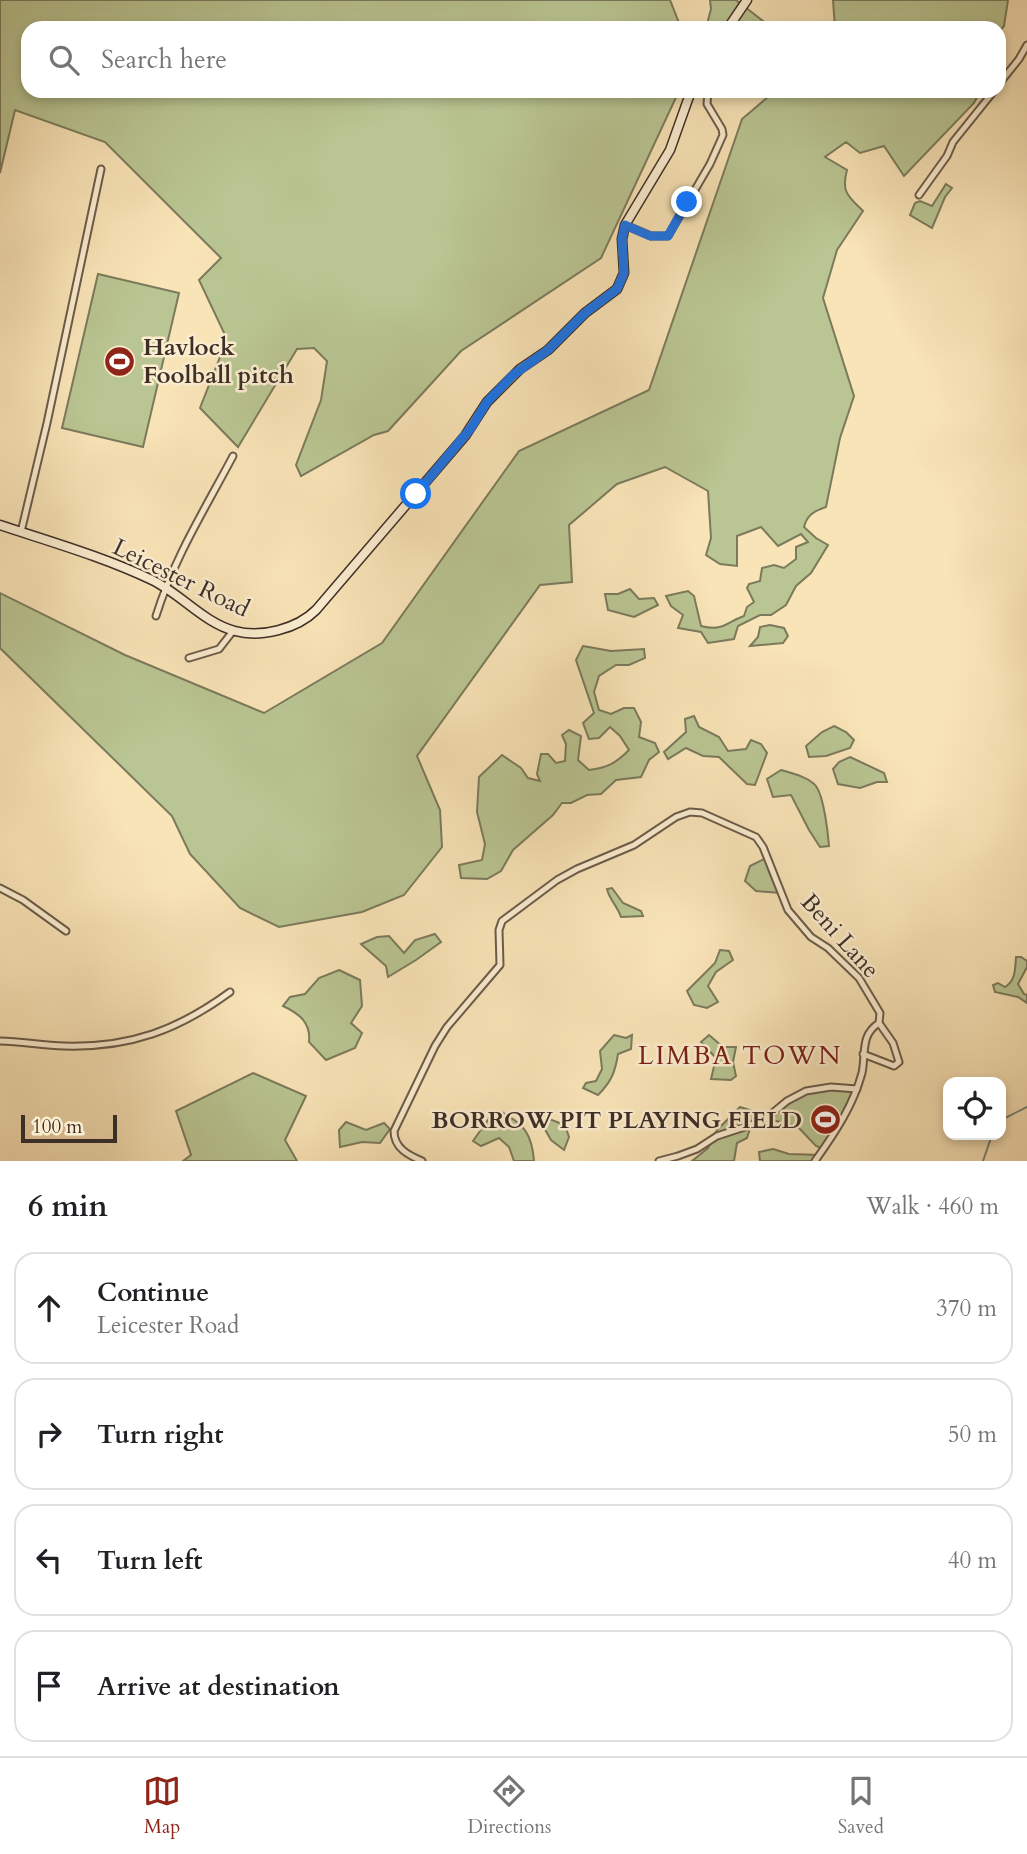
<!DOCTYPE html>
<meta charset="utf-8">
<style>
body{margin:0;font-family:Cardo,serif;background:#f6f6f6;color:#202124}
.controls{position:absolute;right:21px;bottom:21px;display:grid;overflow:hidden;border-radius:14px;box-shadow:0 4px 10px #0003}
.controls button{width:63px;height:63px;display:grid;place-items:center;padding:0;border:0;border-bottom:2px solid #e0e0e0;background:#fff;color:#202124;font:35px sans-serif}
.scale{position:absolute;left:21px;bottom:18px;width:96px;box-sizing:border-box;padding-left:7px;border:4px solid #3d2e27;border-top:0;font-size:19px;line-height:24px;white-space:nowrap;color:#3d2e27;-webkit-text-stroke:5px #fbedd0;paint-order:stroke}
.stop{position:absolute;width:21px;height:21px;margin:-16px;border:5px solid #1a73e8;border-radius:50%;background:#fff}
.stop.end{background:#1a73e8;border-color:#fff;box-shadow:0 2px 7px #0008}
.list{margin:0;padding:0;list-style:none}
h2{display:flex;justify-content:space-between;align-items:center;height:91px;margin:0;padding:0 28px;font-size:30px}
h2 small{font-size:23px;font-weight:400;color:#757577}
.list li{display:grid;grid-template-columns:46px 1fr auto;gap:21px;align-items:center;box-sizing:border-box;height:112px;margin:0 14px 14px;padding:0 14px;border:2px solid #e0e0e0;border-radius:21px}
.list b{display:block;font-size:26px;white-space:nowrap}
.list p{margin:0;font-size:23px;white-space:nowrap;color:#757577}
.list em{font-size:23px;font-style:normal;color:#757577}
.icon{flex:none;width:38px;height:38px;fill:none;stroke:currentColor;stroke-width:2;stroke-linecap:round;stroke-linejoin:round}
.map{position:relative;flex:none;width:1027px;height:1161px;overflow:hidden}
.search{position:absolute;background:#fff;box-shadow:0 4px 10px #0003;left:21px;right:21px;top:21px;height:77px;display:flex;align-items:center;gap:18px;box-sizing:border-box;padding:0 24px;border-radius:21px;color:#757577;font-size:26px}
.sheet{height:595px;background:#fff}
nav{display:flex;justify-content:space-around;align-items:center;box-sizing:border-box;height:98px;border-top:2px solid #e0e0e0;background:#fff;font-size:19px;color:#757577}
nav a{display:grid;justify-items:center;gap:4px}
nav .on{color:#8f2418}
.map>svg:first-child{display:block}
.green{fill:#b9c592;stroke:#7b7a5c;stroke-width:2}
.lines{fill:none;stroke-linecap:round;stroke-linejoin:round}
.stream{stroke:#7a837f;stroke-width:2}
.street-casing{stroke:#6c5c4b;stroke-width:9}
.secondary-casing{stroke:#3d2e27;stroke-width:11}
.street{stroke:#fbedd0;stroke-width:5}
.secondary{stroke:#fbedd0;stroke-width:8}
.route{stroke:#1a73e8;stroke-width:9}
.labels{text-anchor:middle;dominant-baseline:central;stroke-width:5;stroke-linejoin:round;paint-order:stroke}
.poi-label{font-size:24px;font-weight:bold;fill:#3d2e27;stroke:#fbedd0;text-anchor:start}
.street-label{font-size:24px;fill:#3d2e27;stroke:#fbedd0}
.neighbourhood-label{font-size:26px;letter-spacing:2px;fill:#7a1f14;stroke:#fbedd0}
</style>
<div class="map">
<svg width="1027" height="1161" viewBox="0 0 1027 1161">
<rect width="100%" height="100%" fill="#f9e4b7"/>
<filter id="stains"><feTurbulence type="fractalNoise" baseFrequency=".00286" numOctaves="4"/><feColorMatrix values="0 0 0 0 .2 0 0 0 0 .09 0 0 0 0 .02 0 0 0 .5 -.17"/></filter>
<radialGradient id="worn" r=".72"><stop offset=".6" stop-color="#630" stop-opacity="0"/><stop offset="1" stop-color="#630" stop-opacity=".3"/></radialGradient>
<g class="green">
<path d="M0,0h670l11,28h-653v63h651l-78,167 -140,93 -73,80 -14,4 -73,41 -5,-11 25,-65 6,-39 -13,-13 -17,1 -59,98 -38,-39 27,-69 -28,-59 22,-22 -116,-116 -90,-32 -15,63z"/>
<path d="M710,0h26l36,28h-66l5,-19z"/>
<path d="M833,0h175l-4,26 -5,6v-4h-164z"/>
<path d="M775,91h205l-6,12 -70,73 -20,-30 -24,7 -14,-11 -21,15 22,13c-6,22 1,26 16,41l-26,39 -14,48 31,98 -14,42 -14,69c-12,4 -19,8 -22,20l12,11 12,7 -17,28 -15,13 -10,19 -15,10h-11l-22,11 -4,13 -26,4 -7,-11 -23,-4 5,-13 -12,-9 -5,-10 22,-5 6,5 7,30c22,6 25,-4 43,-10l3,-9 7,-5 -7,-14 2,-4 11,-3 2,-13 12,-3 10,3 12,-9v-12l12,-5 -7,-8 -23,12 -17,-19 -24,9v30l-17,-2 -14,-9 5,-17 -3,-47 -43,-24 -48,17 -48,41 3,57 -32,3 -123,171 23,54 2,37 -38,48 -42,17 -83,15 -39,-19 -50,-54 -18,-38 -172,-168v-55l125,62 139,58 118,-70 137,-192 130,-61 93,-271z"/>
<path d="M946,184l6,4 -7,9 -13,31 -22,-13 5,-12 5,-2 12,5z"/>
<path d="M98,274l81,19 -36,154 -81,-19z"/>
<path d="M630,589l9,10 15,-1 4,7 -24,12 -26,-7 -3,-16h13z"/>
<path d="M770,625l14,3 4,8 -5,7 -33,3 8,-9 2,-10z"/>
<path d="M583,646l28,5 33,-2 1,9 -16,7h-13l-17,11 -5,16 5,18 12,4 13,-6h10l7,14 -2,15 16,6 4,9 -10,8 -8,17 -25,3 -15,14 -14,1 -16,8h-9l-9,12 -40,35 -12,21 -14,8 -26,-1 -2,-13 23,-5 3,-16 -8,-32 2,-35 23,-22 19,13 7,10 12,3 -3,-7 4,-20h7l8,9 9,-2 1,-17 -4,-9 7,-5 12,6 -3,24 11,10c18,-2 27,-7 40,-20l-9,-14 -10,-9 -11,11 -10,1 -6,-16 11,-10 -18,-53z"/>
<path d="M694,716l5,11 20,10 9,14 18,-2 5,-9 10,4 6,9 -12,32 -8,-1 -28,-27 -16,-1 -17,-8 -18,11 -4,-7 22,-20 -1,-13z"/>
<path d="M834,726l12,6 8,8 -4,8 -24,8 -17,1 -3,-11 16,-14z"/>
<path d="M850,757l34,16 3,9h-10l-17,6 -22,-4 -5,-15 6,-7z"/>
<path d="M781,770c10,3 28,7 35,16 8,11 12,47 13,60l-9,1 -11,-17 -18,-35 -18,2 -6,-18z"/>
<path d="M766,858l15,35 -25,-2 -11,-10 5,-15z"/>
<path d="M612,888l11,15 18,8 2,5 -22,1c-3,-10 -12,-18 -14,-28z"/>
<path d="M435,934l6,8 -25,18 -28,17 -2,-11 -25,-22 16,-7 12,-1 15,17 11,-13z"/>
<path d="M720,950l9,1 4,9 -17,12 -8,14 10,16 -11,6 -13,-3 -7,-14 28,-28z"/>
<path d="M1016,957h5l6,4v6l-9,17 6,10 3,1v8l-9,-6 -23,-5 -2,-7 5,-2 7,4c11,-7 10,-18 11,-30z"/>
<path d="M339,970l21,10 2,26 -11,17 11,10 -7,15 -29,12 -17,-18c2,-19 -9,-28 -26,-36l7,-9 15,-3 14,-16z"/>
<path d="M614,1035l12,3 6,-3 -1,14 -13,5c-3,19 -7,28 -20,41l-15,-7 3,-5 10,-2 6,-12 -2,-18z"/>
<path d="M709,1035l14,12h13l-3,15 3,14 -5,4 -20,-1 5,-21 -15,-16z"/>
<path d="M253,1073l53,23 -21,44 12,21h-114l8,-6 -15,-44z"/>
<path d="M820,1088l37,1 -33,60 -8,-3 -19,-20 -25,-6 -3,-4 18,-15z"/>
<path d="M740,1107l13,4v8l-6,19 -10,5 -3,18h-42l16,-13 9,-18z"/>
<path d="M501,1112c23,12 31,22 33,49h-20l-5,-14 -10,-9 -18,8 -8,-5 17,-24z"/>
<path d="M549,1119l16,6 4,12 -5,13 -13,-10 -8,-14z"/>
<path d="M346,1122l20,8 18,-7 6,6 -10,14 -18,-1 -22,5 -1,-17z"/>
<path d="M773,1149l16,5 31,1 -5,6h-55l-1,-9z"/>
</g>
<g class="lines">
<g class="stream">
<path d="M1001,1120l26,-13"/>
<path d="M983,1161l9,-26"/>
</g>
<defs>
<g id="street">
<path d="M999,84l20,-25 8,-14"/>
<path d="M919,195l28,-39 6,-14 41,-51"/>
<path d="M625,225l26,11h17l42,-72 13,-29 -1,-6 -15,-25 1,-13"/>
<path d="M21,532l26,-109 54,-254"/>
<path d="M156,616c18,-58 49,-107 77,-160"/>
<path d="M189,658l30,-9 14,-18"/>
<path d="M0,888l23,12 43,31"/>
<path d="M0,1041c22,0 43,5 64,5 66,2 114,-16 166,-54"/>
<path d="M863,1054l31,12 5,-4 -6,-19 -14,-20"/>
<path d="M422,1161c-14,-6 -28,-13 -28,-30l41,-85 12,-19 53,-62 -1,-35 3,-9 55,-41 20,-11 57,-24 42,-28 14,-5 12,1 54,24 7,10 25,63 23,27 17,11 31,30 21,35 -1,10c-19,12 -13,31 -17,50 -9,33 -27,60 -47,88"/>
<path d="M659,1161l19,-5 19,-7 20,-13 46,-15 24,-20 19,-10 25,-4 26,2"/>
</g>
<g id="secondary">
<path d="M728,28l19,-28"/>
<path d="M0,525c51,17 104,32 152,55 29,14 52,43 83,51 26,7 62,-2 81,-21l149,-174 22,-34 33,-33 28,-19 37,-37 32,-24 7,-16 -2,-34 3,-14 45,-75 21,-59"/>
</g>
</defs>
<use href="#street" class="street-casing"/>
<use href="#secondary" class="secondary-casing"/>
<use href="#street" class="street"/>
<use href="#secondary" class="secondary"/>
</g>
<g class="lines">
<path class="route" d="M416,494l55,-66 16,-26 26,-27 35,-25 37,-37 32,-24 7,-16 -2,-34 3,-14 25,11h18l19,-34"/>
</g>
<defs>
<symbol id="stadium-disc" viewBox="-11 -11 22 22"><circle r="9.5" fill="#8f2418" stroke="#fbedd0"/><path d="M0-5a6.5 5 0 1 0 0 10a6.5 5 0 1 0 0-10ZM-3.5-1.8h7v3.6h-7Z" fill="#fff"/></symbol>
</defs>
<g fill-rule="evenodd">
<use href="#stadium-disc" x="102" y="344" width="35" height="35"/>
<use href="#stadium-disc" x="808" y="1102" width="35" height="35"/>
</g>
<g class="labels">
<g class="poi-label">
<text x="143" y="347">Havlock<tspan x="143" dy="28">Foolball pitch</tspan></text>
<text x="802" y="1120" text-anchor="end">BORROW PIT PLAYING FIELD</text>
</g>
<g class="street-label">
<text transform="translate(181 578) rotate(26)">Leicester Road</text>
<text transform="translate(840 936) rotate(48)">Beni Lane</text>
</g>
<g class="neighbourhood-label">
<text x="740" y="1055">LIMBA TOWN</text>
</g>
</g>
<rect width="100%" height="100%" filter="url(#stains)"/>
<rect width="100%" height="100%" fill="url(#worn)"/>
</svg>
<div class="controls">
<button><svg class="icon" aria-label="locate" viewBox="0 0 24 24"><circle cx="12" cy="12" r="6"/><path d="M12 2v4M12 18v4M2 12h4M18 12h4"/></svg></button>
</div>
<div class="scale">100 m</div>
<div class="stop" style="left:416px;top:494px"></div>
<div class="stop end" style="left:687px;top:202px"></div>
<div class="search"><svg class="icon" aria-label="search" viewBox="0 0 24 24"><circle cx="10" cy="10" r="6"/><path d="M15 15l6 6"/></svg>Search here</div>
</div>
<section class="sheet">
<h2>6 min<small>Walk · 460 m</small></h2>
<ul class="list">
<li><svg class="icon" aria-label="ahead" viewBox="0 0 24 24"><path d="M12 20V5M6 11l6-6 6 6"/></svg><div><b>Continue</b><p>Leicester Road</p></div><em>370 m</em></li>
<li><svg class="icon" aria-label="right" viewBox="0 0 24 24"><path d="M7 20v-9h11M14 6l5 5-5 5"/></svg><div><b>Turn right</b></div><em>50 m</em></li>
<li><svg class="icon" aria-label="left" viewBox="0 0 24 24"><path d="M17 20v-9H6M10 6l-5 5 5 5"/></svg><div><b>Turn left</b></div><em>40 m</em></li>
<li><svg class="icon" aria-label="arrive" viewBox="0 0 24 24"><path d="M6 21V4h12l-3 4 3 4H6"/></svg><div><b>Arrive at destination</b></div></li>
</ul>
</section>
<nav>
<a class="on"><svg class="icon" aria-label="map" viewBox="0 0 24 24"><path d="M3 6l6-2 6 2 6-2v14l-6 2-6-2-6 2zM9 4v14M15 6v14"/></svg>Map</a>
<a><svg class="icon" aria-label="directions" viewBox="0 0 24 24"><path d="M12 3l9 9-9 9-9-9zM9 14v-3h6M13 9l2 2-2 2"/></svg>Directions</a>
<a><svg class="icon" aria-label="saved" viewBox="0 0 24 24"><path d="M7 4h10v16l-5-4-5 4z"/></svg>Saved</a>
</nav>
